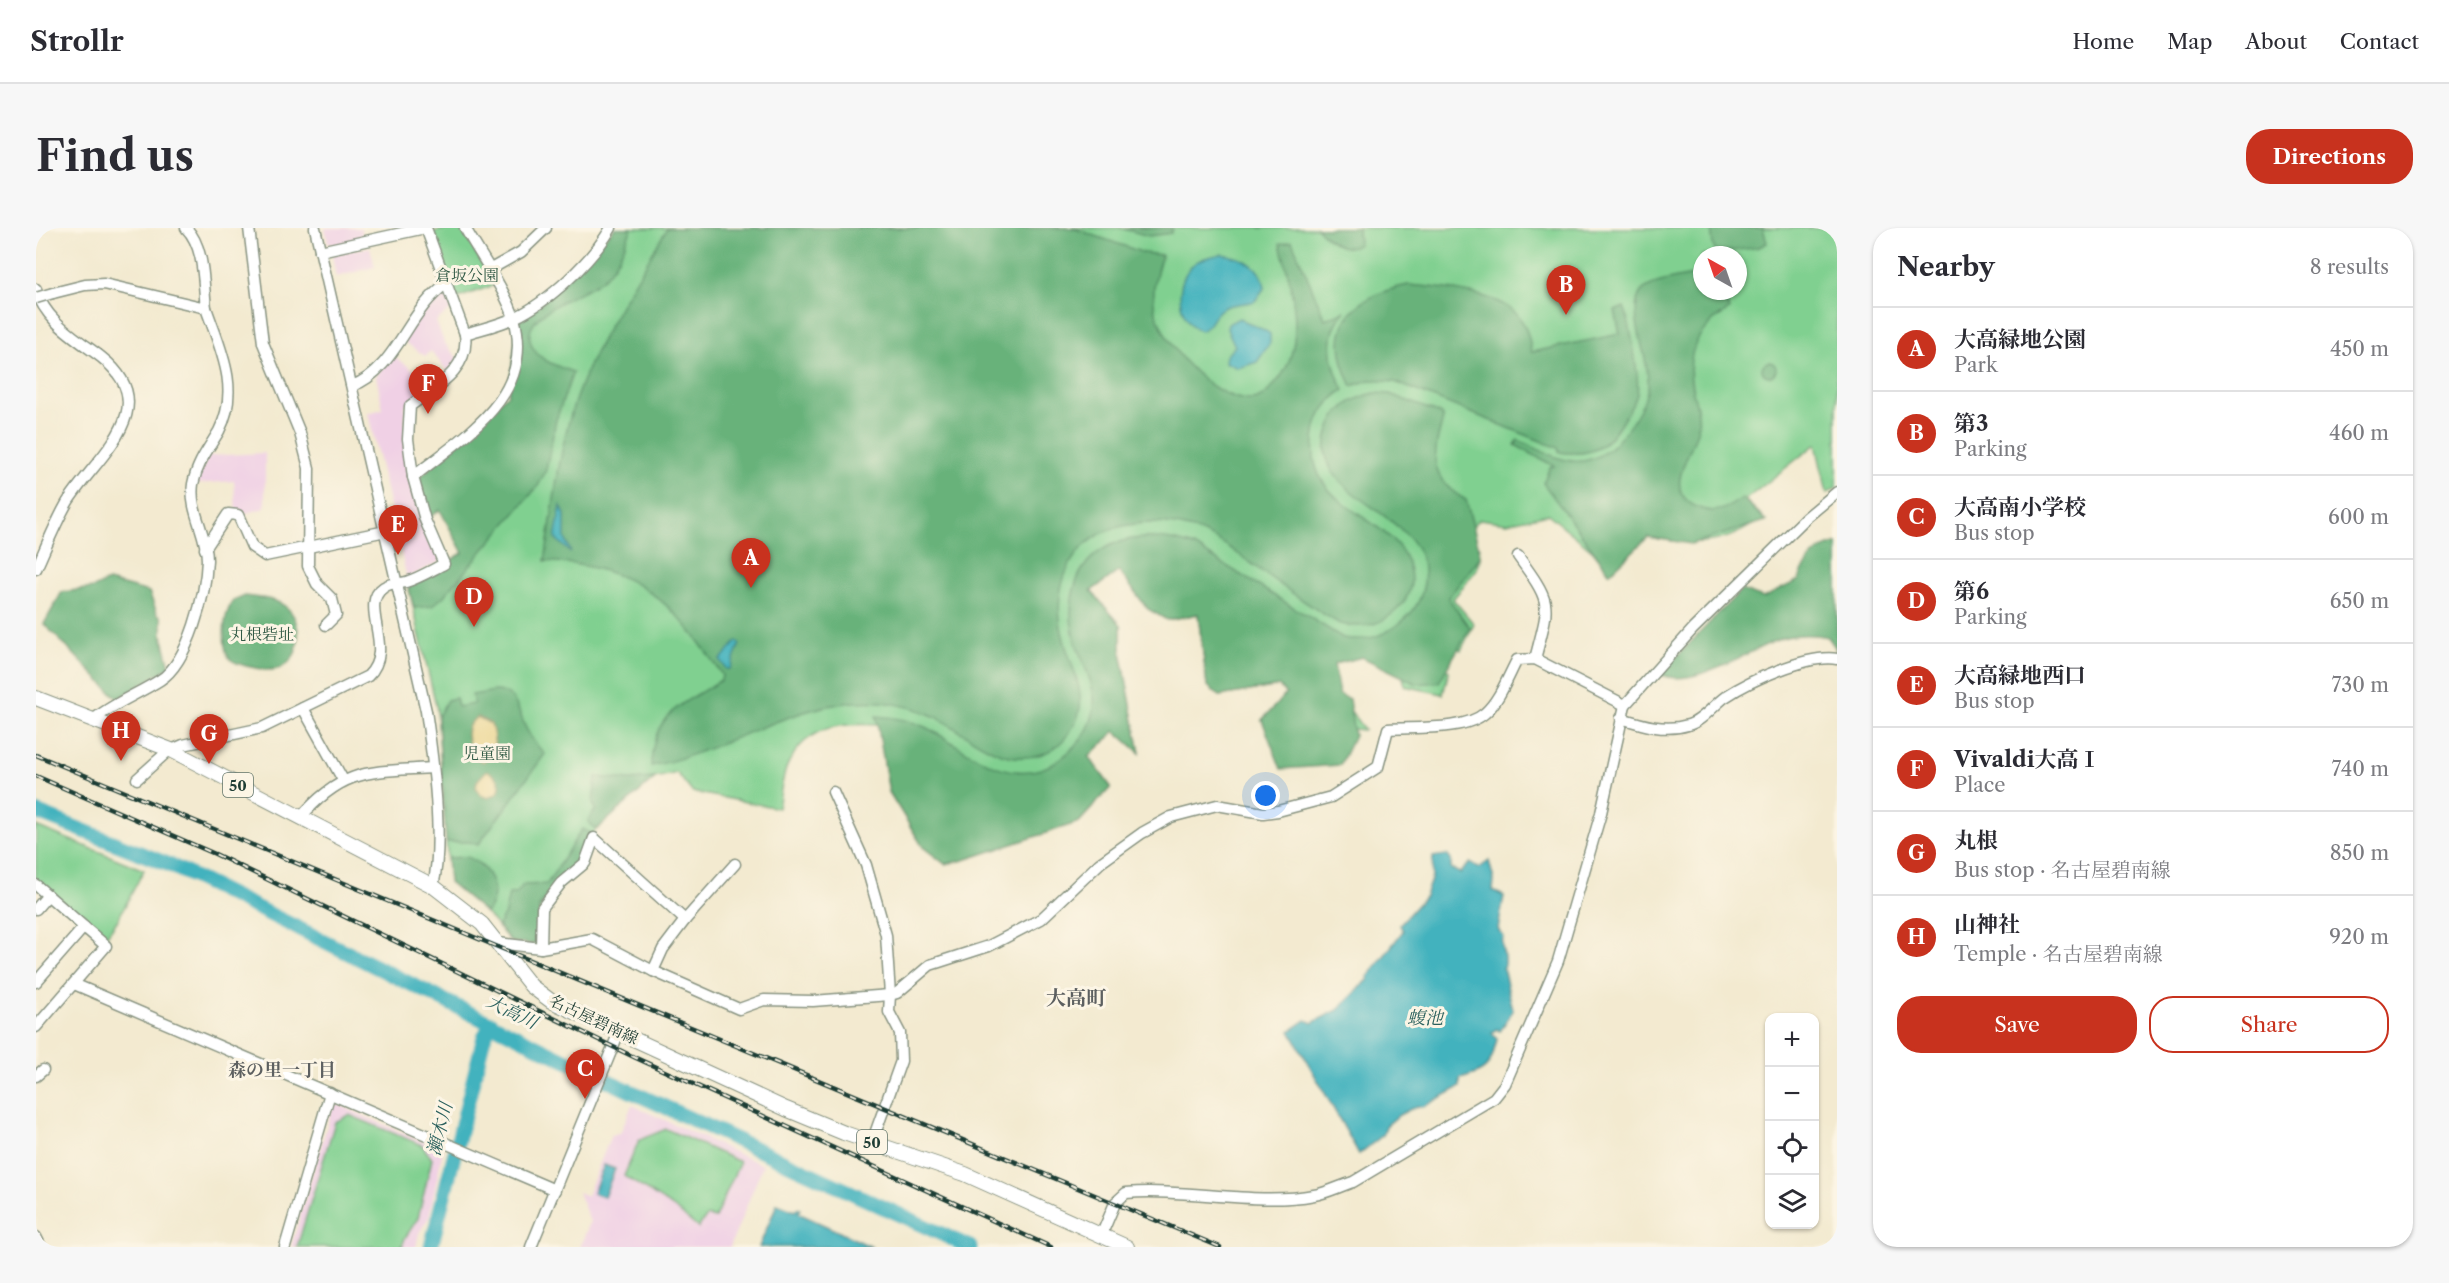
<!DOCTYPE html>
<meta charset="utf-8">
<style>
body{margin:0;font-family:"Libre Caslon Text","Noto Serif JP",serif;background:#f7f7f7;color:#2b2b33}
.controls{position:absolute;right:18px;bottom:18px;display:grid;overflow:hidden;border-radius:12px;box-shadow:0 2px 4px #0004}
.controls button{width:54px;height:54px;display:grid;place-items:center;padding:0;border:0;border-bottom:2px solid #e1e1e2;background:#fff;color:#2b2b33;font:30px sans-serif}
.compass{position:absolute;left:1657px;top:18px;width:54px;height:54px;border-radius:50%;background:#fff;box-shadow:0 2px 4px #0004;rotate:320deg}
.you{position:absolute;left:1230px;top:568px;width:21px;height:21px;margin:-15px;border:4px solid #fff;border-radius:50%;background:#1a73e8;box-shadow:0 0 0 9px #1a73e833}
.badge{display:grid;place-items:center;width:39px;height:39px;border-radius:50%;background:#c8321e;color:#fff;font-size:20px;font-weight:700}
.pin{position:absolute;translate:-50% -50px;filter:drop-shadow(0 2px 3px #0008)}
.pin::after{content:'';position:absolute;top:32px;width:21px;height:18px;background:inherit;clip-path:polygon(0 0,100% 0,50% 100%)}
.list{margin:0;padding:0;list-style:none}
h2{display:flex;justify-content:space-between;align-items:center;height:78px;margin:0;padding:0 24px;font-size:26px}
h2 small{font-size:20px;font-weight:400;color:#7c7c81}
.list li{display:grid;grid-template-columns:39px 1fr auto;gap:18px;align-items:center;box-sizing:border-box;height:84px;padding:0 24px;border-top:2px solid #e1e1e2}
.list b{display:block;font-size:22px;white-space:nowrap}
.list p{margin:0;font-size:20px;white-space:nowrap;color:#7c7c81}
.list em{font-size:20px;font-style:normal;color:#7c7c81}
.actions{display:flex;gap:12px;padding:18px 24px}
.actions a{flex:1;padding:14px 0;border:2px solid #c8321e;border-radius:24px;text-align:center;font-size:21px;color:#c8321e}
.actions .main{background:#c8321e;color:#fff}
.icon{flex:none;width:33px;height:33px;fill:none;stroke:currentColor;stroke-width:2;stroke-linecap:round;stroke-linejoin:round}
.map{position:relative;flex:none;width:1801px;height:1019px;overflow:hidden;border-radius:24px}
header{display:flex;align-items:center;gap:36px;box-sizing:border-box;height:84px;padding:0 30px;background:#fff;border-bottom:2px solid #e1e1e2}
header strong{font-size:28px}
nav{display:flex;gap:33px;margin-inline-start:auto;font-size:21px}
.intro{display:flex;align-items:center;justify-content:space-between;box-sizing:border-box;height:144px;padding:0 36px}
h1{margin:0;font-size:42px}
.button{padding:15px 27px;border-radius:24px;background:#c8321e;color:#fff;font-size:21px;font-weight:700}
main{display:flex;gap:36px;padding:0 36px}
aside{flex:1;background:#fff;border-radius:24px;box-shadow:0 2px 4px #0004}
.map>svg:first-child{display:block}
.built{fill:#f0d0e5}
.green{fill:#80d090;stroke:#508662;stroke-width:1.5;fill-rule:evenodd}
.forest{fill:#68b27a;stroke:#447857;stroke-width:1.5}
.sand{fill:#eeda9e;stroke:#868c69;stroke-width:1.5}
.water{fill:#43b2be;stroke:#317879;stroke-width:1.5}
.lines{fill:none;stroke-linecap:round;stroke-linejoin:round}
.river{stroke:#43b2be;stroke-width:15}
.minor-casing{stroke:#899482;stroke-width:13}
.major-casing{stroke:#899482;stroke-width:16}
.minor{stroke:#fff;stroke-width:10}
.major{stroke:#fff;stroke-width:14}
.rail-casing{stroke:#1f3d34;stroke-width:4.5}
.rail{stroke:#fcf5e5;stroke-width:2;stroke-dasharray:7;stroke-linecap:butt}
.minor-bridge-casing{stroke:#899482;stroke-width:13;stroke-linecap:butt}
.minor-bridge{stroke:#fff;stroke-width:10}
.labels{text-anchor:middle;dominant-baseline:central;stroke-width:6;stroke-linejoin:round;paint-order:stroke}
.shield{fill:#fcf5e5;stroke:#617469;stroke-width:1.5}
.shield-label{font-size:15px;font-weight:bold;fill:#1f3d34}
.park-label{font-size:16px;fill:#325a46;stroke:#fcf5e5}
.street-label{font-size:16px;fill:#1f3d34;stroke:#fcf5e5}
.water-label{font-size:18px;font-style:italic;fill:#2a605d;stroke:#fcf5e5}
.neighbourhood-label{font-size:18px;font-weight:bold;fill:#5d6061;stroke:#fcf5e5}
.quarter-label{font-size:20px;font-weight:bold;fill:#5d6061;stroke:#fcf5e5}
</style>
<header>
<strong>Strollr</strong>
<nav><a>Home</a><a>Map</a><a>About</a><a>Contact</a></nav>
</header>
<div class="intro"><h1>Find us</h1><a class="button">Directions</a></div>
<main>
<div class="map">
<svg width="1801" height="1019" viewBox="0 0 1801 1019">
<rect width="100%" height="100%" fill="#fcf5e5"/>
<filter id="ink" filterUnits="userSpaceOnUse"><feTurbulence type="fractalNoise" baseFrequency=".0167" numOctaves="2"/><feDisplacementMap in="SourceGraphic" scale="12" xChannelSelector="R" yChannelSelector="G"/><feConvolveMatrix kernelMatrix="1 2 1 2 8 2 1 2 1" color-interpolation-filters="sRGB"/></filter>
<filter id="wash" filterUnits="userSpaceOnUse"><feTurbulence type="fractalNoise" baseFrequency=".008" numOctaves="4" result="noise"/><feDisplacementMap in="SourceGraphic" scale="24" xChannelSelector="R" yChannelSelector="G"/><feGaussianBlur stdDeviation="1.35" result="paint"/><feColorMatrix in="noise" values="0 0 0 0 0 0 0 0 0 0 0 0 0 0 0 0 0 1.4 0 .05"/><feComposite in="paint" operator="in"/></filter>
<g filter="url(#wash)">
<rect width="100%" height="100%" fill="#f3ead0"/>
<g class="built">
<path d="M289,0h36l2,11 -29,6 -6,-2z"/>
<path d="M334,19l5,20 -39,10 -4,-23z"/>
<path d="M409,63l7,18 -16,12 8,21 15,18 -11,12 -17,-21 -6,5 -23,-16 21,-31z"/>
<path d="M356,127l19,13 17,20 -23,18v33l36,122 -34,17 -39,-165 15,-4 -7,-33z"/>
<path d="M229,225v55l-25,7 -4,-3 -2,-31 -38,3 12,-28z"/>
<path d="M301,876l106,46 -14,67 -10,16 -3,14h-125l42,-141z"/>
<path d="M596,877l131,60 -33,82h-150l10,-25 -12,-30 9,4 24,-61 9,-1z"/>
</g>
<g class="green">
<path d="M414,0h12l32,57 -39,14 -23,-63 2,-4z"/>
<path d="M579,0h1222v259l-10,7 -11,-50 -71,56 18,17c-39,31 -70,28 -115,20l-38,36 -17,-22 -45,-37 -41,9 -27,-4 -9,9 10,28 -4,13 -24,30 21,25 -13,26 -11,-5 -9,21 8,5 -6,23 -38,-8 -3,-13 -40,-16 -30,8 7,29 25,36 -102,-10 24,-26 -7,-8 -60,10 -12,-11 -9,-71 -31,6 -19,-11 -29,-38 -28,20 30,34v27l19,101 -25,-22 -26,26 22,30 -32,35 -115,38 -19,4 -22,-17 -34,-55 -11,-67c-38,-2 -69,0 -89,37 -7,12 -8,32 -11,46l-86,-16 -15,-19 -22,5 -69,61 -2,20 -73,83 -25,-29 -37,-31 -12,-172 -29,-125 55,-32 -14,-31 -9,-12 68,-116 12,-58 24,-35zM1666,27h36v36h-36z"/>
<path d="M0,598l108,44 -27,51 -12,17 -69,-59z"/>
<path d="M313,887l73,30 10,14 -14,59 -13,20 -3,9h-105l38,-125z"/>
<path d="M630,901l74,33 -25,56 -8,-2 -9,12 -25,-21 -49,-31 15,-36z"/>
</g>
<g class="forest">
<path d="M579,0h17c-8,19 -15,38 -31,52 -18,15 -77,31 -71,60 3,19 27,26 43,32l-17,48 -10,50 -8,16 -95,111 -11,9 -18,2 -6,-23 55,-32 -23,-43 -12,8 -12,-37 92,-87 10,-72 26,-21z"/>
<path d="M631,0h406l71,25 18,2c-6,17 -11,36 -7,54 8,36 55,89 94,91 11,1 19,-8 26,-16 34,-38 17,-96 5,-140l12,-3 33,78 20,-8c-21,24 -15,53 -1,79 -15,9 -27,25 -29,43 -3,17 -2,34 8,49 25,38 86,46 88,98 0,14 -9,26 -19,34 -15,13 -33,14 -52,10 -39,-22 -76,-52 -113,-78 -28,-20 -64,-27 -99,-21 -57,10 -79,61 -64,115 5,21 19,46 16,68 -3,19 -19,40 -38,46 -42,14 -71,-19 -106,-37 -17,-8 -36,-13 -55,-15 -82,-6 -152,49 -230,64 2,-54 29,-60 70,-86l1,-5c-49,-75 -85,-108 -177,-114 9,-55 13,-111 31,-163 21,-60 60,-115 91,-170z"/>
<path d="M1084,0h52l-1,5 -22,3z"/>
<path d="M1281,0h41l1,16c-15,10 -32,-5 -42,-16z"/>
<path d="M1675,0h52l4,15 -8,4 -42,6 -4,-7z"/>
<path d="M1666,46v17h21l6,19c-30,17 -44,41 -37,77 3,14 8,25 6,40 -4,26 -40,64 1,81 17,7 29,0 43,-10l24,23 -75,23 -43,-7 -38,36 -67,-90 7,-16 4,-1 -39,-21 3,-5c40,18 67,38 102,-2 12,-14 25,-33 28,-52 3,-25 -22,-73 -7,-94 8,-11 47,-16 61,-18z"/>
<path d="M1372,57c31,3 90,6 111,32 9,11 10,23 13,35l88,-18 -5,-23 9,-4c6,14 16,73 13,87 -2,9 -9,18 -14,25 -17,29 -30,38 -64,33l-1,-4 -163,-66 -26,-2 -17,6c-29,-58 -3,-89 56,-101z"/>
<circle cx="1733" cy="141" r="7"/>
<path d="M1339,165l15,1 51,20 2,5c-11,38 -15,60 23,81l15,56 -33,42 22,30 -31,54 -22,2 -55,-27 -28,7 5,30 10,5 5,37 -14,29 -59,4 -19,-49 24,-26 -7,-8 -60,10 -12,-11 -9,-71 -31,6 -19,-11 -29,-38 -28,20 30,34v27l19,101 -25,-22 -26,26 22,30 -32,35 -115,38 -19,4 -22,-17 -34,-55 -13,-76c16,1 34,4 49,11 36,17 73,55 116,42 15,-5 27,-15 37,-26 40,-47 -7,-81 -7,-129 0,-74 68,-89 125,-67l147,91c25,4 44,-3 63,-20 11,-10 16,-21 18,-35 10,-76 -130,-82 -92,-160 8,-17 24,-26 43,-30z"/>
<path d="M1801,316v112l-2,-9 -7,-10c-14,-3 -28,-3 -42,0 -32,9 -94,54 -126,37l81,-84 22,8 36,-18c7,-20 17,-32 38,-36z"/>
<path d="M72,353l41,11 8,21 5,5v17l8,32 -52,32 -74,-75 18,-32 32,-4z"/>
<path d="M209,368c14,2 30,2 41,11 17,13 17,50 -4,60 -11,6 -25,1 -36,-1 -14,-4 -19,-6 -21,-20 -2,-16 -1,-32 8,-45z"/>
<path d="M459,463c23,0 23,23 32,39 4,8 11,17 18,24l-67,91 -8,-3h-24l-8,-125 9,-17 9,-2 2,9 16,-3 -2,-9z"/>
<path d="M560,549l33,3 26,-2 -59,52 -8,-9 8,-12 -3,-5z"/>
<path d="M546,601l9,4 -6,6 -1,20 -45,47v39l-28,-3 -13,-16 7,-13 4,-19h7l7,-9 24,-1z"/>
<path d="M431,629c23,9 36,36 19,56l-37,-31 -2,-24z"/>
</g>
<g class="sand">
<path d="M442,489l13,7c4,14 8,32 -9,38 -14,-11 -23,-35 -4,-45z"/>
<path d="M451,542c9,6 17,12 11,23l-10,5 -8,-3 -4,-7 1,-7z"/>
</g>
<g class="water">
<path d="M1186,26c21,3 39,11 43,33l-10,14c-12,4 -29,1 -38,12 -7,7 -6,13 -16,18 -26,-10 -27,-53 -6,-68 8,-6 18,-7 27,-9z"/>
<path d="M1203,90c10,6 24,10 31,16v9l-13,19 -19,6 -13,-6 1,-6 9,-10 -8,-17 1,-5z"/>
<path d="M525,278l4,9v23l6,15 -16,-15z"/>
<path d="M701,413l3,3 -10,25h-4l-6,-9z"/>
<path d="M1411,627l4,5v9l9,4 10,-10 9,5 10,-7 5,19 -1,11 11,5 -6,33 6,8c-6,10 4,20 -1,31l10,42 -13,21 -4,-2 -4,4 5,6c-7,29 -9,32 -37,40v8l-37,20 -6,-1 -18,9 -13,11 -3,9 -24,19 -69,-123 16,-11 6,3 26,-13 31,-31 -1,-2 35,-46 -3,-7 25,-28 7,-19 1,-20z"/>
<path d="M568,937l11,4 -11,28 -11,-4z"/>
<path d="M741,976l18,7 2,-3 3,1 -2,4 74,34h-113z"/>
</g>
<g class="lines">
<g class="river">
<path d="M0,584l134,53 421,208 379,174"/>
<path d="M395,1019l53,-210 8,-14"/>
</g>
</g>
</g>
<g filter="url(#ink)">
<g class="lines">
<defs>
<g id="minor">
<path d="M150,0c19,19 17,55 20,80"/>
<path d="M213,0l14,115 37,90 9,35 -1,98 9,18 15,15 4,16 -10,10"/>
<path d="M279,0l111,483c7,48 18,130 7,175"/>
<path d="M390,0l39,106c16,-5 34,-9 49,-16 35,-16 78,-57 97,-90"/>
<path d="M284,23l105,-23"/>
<path d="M453,42l32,-18 25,-24"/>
<path d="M0,61c9,32 40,49 65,68 65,51 -4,98 -34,146 -12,21 -21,44 -31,66"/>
<path d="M17,65l32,-8 19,-1 102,24c14,40 35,81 13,123 -10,17 -22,32 -26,53 -4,27 14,49 14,76 -1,32 -18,102 -47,120 -22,14 -46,23 -67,40"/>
<path d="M429,106c5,36 -30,53 -55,72l-2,33 5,38c51,-41 123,-81 101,-159 -8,-27 -35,-65 -49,-90"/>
<path d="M316,158c45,-17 55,-75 94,-102"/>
<path d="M169,321l23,-35 10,1 14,32 13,9 121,-25"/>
<path d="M1482,328c35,49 32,45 17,103"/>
<path d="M267,480l40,72"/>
<path d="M1585,490c22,7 44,14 67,7 13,-3 26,-20 37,-28 24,-16 83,-43 112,-38"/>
<path d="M101,551l30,-27 16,-7 79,-17 106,-52c29,-28 -11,-71 16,-89 7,-5 15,-3 22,-5 13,-4 26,-12 38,-18l-19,-44 -12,-43"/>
<path d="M797,564l33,73 20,70 4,60 -1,17 11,21 1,28 -29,81"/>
<path d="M264,590c44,-51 71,-46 133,-50"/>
<path d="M0,657l70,61 -70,81"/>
<path d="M0,681l12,-14"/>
<path d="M649,692l50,-56"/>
<path d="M462,715l43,5 51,-9 61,32 86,38 25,-9 49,1 77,-6 7,-2 33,-28 59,-19 52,-27 59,-56 42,-30 29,-16 46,-12 46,8 15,-2 53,-14 47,-30 10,-38c26,-2 77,2 97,-16 14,-12 23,-36 32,-53l18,-1 90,46"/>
<path d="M505,720l1,-40 19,-25 24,-20 9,-25 91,82 -22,29 -10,22"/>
<path d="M0,754l48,-55"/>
<path d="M38,756l481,206"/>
<path d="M0,848l7,-6"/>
<path d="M1065,1008l14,-33 11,-10c59,-5 131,13 188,2 13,-2 26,-9 39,-13l141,-84 11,-14 53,-123 43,-148 24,-108 68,-76 114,-112 30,-25"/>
<path d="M0,1009l5,10"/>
<path d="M249,1019l45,-154"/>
<path d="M495,1019l88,-215"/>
</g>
<path id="major" d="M0,470l135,52 262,136 49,38 49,62 20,15 235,108 58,24 121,41 162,73"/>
</defs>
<use href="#minor" class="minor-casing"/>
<use href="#major" class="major-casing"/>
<use href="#minor" class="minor"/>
<use href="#major" class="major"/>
<defs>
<g id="rail">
<path d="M0,527l1184,492"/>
<path d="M0,548l179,78 421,204 415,189"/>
</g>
</defs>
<use href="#rail" class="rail-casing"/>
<use href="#rail" class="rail"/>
<defs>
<path id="minor-bridge" d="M0,70l17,-5"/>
</defs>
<use href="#minor-bridge" class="minor-bridge-casing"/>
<use href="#minor-bridge" class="minor-bridge"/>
</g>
</g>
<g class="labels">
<g class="shield">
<rect x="187" y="545" width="30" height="24" rx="4.5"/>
<rect x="821" y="902" width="30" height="24" rx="4.5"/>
</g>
<g class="shield-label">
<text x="202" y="557">50</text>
<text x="836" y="914">50</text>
</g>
<g class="park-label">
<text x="431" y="47">倉坂公園</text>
<text x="226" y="406">丸根砦址</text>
<text x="451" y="525">児童園</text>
</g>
<g class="street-label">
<text transform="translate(558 791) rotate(25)">名古屋碧南線</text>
</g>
<g class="water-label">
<text transform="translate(476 784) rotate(26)">大高川</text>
<text x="1389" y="790">蝮池</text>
<text transform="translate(404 901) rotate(-76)">瀬木川</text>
</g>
<g class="neighbourhood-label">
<text x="246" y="842">森の里一丁目</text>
</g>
<g class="quarter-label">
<text x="1040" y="770">大高町</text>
</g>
</g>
</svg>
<div class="controls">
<button>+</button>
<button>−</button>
<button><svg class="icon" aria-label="locate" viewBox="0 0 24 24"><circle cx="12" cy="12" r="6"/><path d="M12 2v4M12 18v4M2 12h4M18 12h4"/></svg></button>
<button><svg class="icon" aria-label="layers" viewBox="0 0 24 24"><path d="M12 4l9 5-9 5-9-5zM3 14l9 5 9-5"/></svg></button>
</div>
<svg class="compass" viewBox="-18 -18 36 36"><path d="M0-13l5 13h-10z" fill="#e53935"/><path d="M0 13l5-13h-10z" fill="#7c7c81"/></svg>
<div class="you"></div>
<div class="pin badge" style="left:715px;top:360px">A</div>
<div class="pin badge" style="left:1530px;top:87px">B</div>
<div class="pin badge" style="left:549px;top:871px">C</div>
<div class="pin badge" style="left:438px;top:399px">D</div>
<div class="pin badge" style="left:362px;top:327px">E</div>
<div class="pin badge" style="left:392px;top:186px">F</div>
<div class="pin badge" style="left:173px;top:536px">G</div>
<div class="pin badge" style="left:85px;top:533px">H</div>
</div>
<aside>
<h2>Nearby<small>8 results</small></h2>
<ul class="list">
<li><span class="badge">A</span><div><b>大高緑地公園</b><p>Park</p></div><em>450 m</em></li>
<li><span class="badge">B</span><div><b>第3</b><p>Parking</p></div><em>460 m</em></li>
<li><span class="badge">C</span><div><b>大高南小学校</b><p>Bus stop</p></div><em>600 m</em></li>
<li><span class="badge">D</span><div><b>第6</b><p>Parking</p></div><em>650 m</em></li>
<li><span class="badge">E</span><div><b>大高緑地西口</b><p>Bus stop</p></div><em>730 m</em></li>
<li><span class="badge">F</span><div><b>Vivaldi大高Ⅰ</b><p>Place</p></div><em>740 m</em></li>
<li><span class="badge">G</span><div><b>丸根</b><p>Bus stop · 名古屋碧南線</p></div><em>850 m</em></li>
<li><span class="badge">H</span><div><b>山神社</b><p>Temple · 名古屋碧南線</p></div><em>920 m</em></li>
</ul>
<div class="actions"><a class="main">Save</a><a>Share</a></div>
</aside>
</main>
